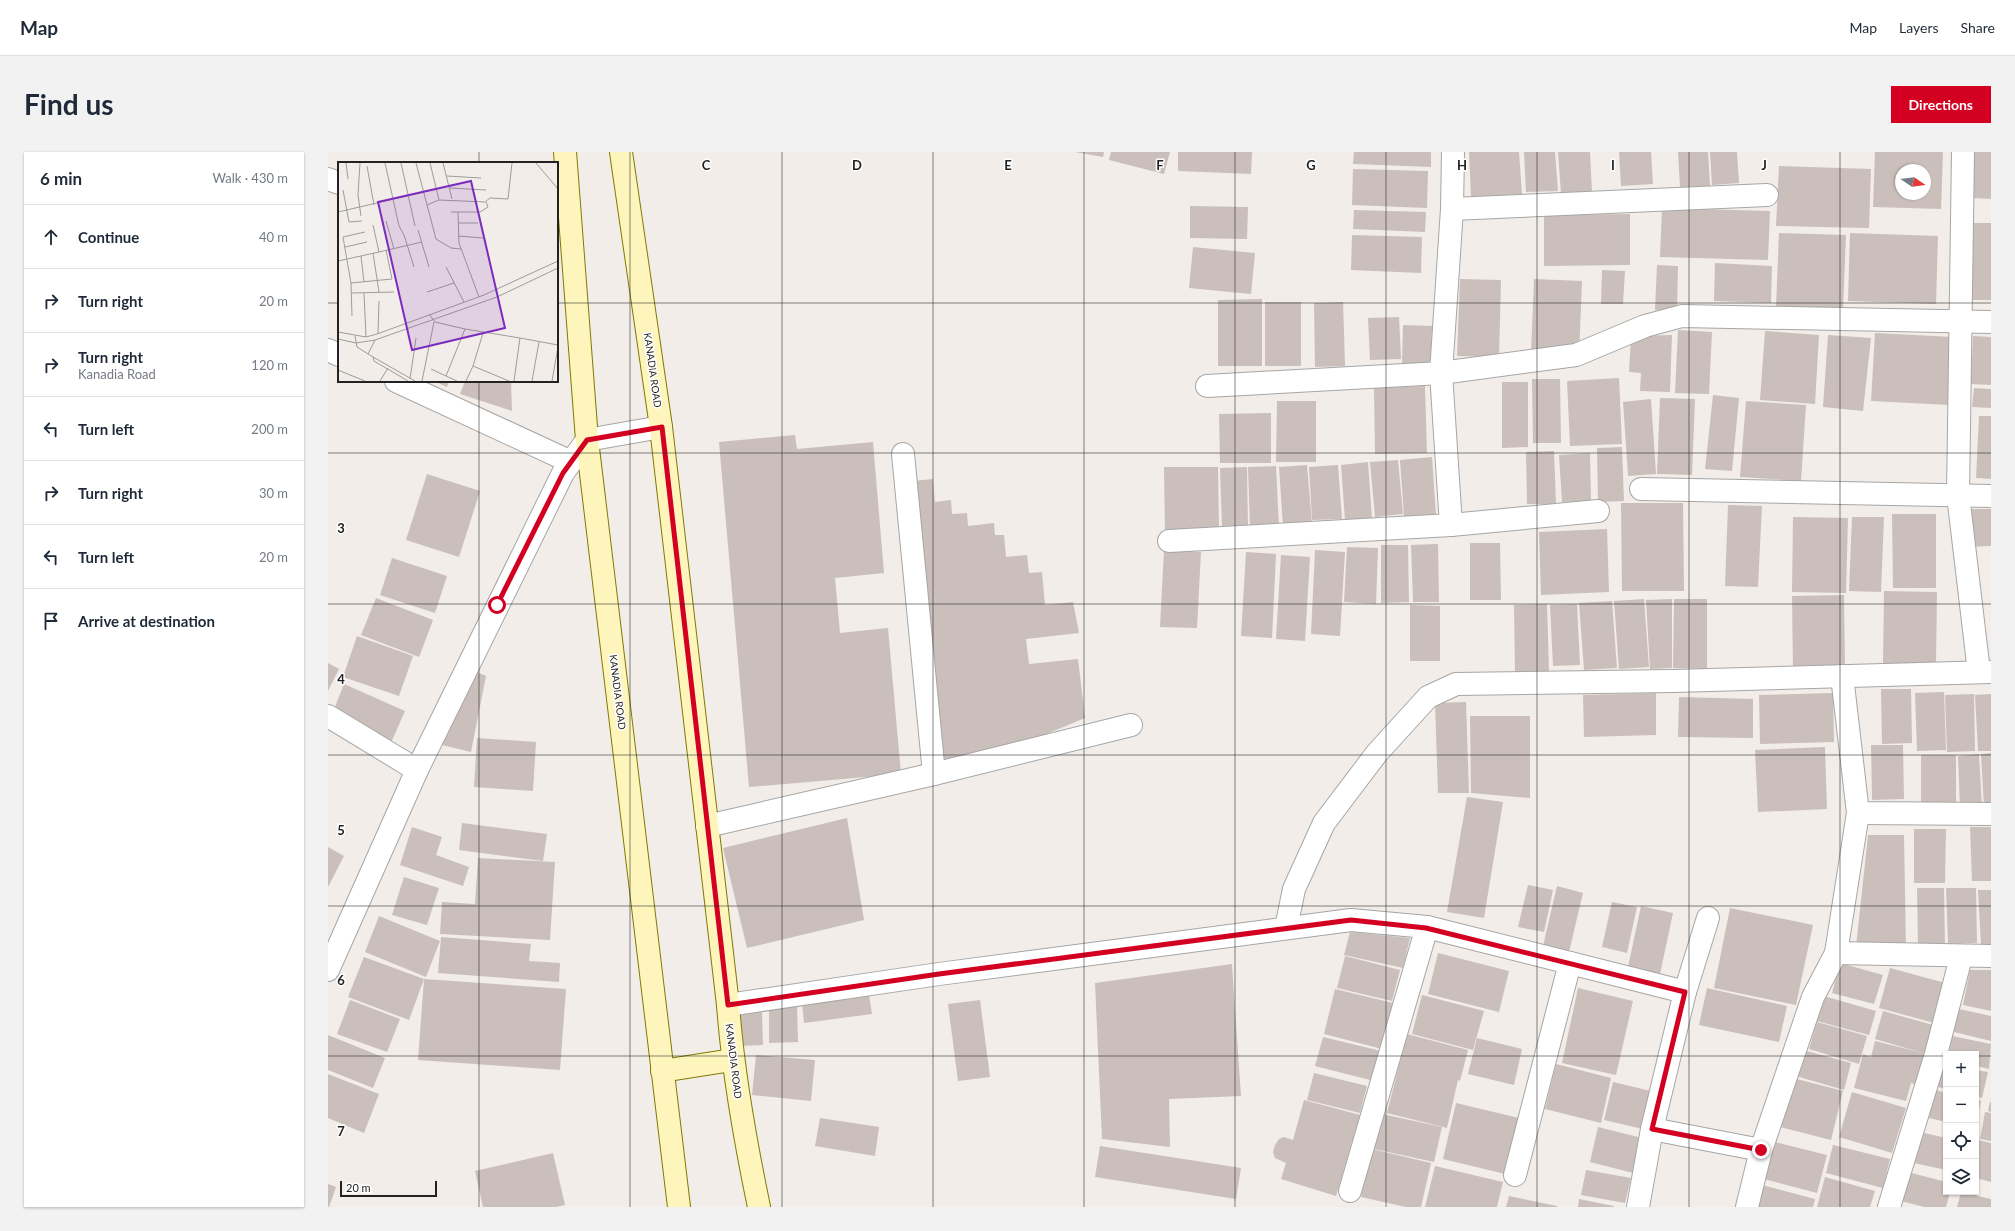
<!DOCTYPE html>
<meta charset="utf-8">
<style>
body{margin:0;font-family:Lato,sans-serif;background:#f2f2f3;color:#1f2937}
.controls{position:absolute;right:12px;bottom:12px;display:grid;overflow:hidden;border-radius:0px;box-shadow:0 1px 3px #0004}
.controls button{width:36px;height:36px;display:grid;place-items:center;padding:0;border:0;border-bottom:1px solid #e0e1e3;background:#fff;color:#1f2937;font:20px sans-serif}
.compass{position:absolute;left:1567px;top:12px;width:36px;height:36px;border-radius:50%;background:#fff;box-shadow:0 1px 3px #0004;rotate:103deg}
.scale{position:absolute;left:12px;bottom:10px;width:97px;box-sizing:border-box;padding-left:4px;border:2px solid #222;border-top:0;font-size:11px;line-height:14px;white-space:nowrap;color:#222;-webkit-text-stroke:3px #fff;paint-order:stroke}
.stop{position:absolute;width:12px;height:12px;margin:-9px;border:3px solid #d30022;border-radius:50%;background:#fff}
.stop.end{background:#d30022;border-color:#fff;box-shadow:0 1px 4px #0008}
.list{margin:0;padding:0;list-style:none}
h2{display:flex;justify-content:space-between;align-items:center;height:52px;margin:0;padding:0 16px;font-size:17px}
h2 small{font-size:13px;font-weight:400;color:#747a83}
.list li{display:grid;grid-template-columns:26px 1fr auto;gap:12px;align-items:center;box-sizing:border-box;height:64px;padding:0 16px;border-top:1px solid #e0e1e3}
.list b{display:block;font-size:15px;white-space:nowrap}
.list p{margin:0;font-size:13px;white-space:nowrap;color:#747a83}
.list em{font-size:13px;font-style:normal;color:#747a83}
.icon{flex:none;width:22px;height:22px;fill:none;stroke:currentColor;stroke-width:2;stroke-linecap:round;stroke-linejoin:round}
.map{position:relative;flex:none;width:1663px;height:1055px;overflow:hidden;border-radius:0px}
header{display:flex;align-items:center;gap:24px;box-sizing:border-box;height:56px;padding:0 20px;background:#fff;border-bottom:1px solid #e0e1e3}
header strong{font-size:19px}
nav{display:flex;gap:22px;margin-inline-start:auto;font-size:14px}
.intro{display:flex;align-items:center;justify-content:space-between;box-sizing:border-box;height:96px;padding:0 24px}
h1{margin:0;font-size:28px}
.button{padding:10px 18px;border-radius:0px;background:#d30022;color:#fff;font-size:14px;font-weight:700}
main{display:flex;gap:24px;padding:0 24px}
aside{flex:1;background:#fff;border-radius:0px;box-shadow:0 1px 3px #0004}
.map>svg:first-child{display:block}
.building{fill:#cabfbb;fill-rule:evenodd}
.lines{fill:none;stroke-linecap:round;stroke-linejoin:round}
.minor-casing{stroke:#a6a6a6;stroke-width:24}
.secondary-casing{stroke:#817a00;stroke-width:24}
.minor{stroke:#fff;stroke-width:22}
.secondary{stroke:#fdf5bc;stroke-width:22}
.route{stroke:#d30022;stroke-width:5}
.grid{fill:none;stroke:#222;stroke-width:1;stroke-opacity:0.55}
.labels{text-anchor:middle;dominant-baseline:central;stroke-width:3;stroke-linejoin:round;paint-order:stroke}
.street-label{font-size:10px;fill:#222;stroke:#fff}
.inset-road{fill:none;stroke:#9f9c99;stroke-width:1}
.view{fill:#7b2cbf;fill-opacity:0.15;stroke:#7b2cbf;stroke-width:2}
.inset-edge{fill:none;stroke:#222;stroke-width:2}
.grid-label{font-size:13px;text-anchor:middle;font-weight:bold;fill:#222;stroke:#fff;stroke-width:3;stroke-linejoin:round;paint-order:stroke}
</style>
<header>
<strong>Map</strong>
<nav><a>Map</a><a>Layers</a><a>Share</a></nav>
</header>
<div class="intro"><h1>Find us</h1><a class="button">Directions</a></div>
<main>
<aside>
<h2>6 min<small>Walk · 430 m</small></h2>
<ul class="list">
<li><svg class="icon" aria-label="ahead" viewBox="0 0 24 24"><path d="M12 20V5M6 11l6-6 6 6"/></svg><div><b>Continue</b></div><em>40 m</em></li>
<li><svg class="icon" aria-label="right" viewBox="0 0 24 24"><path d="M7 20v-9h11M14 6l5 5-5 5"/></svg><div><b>Turn right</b></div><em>20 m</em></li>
<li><svg class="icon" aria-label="right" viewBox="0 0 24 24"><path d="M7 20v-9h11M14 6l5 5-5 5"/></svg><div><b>Turn right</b><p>Kanadia Road</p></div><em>120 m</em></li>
<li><svg class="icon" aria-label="left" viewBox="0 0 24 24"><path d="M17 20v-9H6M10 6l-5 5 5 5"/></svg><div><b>Turn left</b></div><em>200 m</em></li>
<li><svg class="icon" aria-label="right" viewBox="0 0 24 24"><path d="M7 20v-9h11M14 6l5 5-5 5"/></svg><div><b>Turn right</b></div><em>30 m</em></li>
<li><svg class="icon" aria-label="left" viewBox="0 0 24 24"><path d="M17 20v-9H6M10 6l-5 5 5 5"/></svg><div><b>Turn left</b></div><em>20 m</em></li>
<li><svg class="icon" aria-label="arrive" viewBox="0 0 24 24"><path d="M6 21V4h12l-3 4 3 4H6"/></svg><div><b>Arrive at destination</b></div></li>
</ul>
</aside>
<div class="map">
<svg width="1663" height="1055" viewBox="0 0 1663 1055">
<rect width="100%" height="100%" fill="#f2ede8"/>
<g class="building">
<path d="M747,0h29l-1,5z"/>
<path d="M783,0h59l-6,22 -55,-14z"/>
<path d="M850,0h74l-1,22 -73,-3z"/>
<path d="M1026,0h77v15l-78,-3z"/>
<path d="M1141,0h50l3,42 -51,3z"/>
<path d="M1196,0h31l3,39 -32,1z"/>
<path d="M1230,0h32l2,40 -31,2z"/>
<path d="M1291,0h32l2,32 -32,2z"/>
<path d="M1350,0h30l2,34 -30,1z"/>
<path d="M1382,0h27l2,31 -27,2z"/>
<path d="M1547,0h68l-2,57 -68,-2zM1573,18h24v24h-24z"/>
<path d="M1646,0h17v47l-18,-1z"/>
<path d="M1451,14l92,3 -2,59 -93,-2z"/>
<path d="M1025,17l75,2 -1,37 -75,-3z"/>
<path d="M862,54l58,1 -1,32 -57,-1z"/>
<path d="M1334,56l108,3 -2,49 -108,-3z"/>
<path d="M1026,58l72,2 -1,20 -72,-3z"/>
<path d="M1302,62v51l-86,1v-51z"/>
<path d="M1644,71h19v77h-22z"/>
<path d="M1451,81l67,2 -3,74 -67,-2z"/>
<path d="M1522,81l88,3 -2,68 -88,-3z"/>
<path d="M1024,83l70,2 -1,36 -70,-3z"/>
<path d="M865,95l62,6 -4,41 -62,-6z"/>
<path d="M1387,111l57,3 -1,37 -57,-2z"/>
<path d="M1329,113l21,1 -1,45 -22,-1z"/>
<path d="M1274,118l23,1 -2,33h-22z"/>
<path d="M1132,127l41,1 -2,77 -42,-1z"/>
<path d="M1206,127l48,2 -3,75 -48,-2z"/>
<path d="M934,147v67h-44v-66z"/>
<rect x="937" y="150" width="36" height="64"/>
<path d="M1015,150l2,64 -30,1 -1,-64z"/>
<path d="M1071,165l2,42 -31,1 -2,-42z"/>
<path d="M1075,173l29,1 -1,40 -29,-1z"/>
<path d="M1350,178l34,2 -3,62 -34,-1z"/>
<path d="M1437,179l54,4 -4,69 -55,-4z"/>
<path d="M1547,181l78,4 -4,68 -78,-4z"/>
<path d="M1344,183l-2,57 -30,-1 1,-18 -12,-1 2,-36z"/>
<path d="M1500,183l43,3 -8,73 -40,-4z"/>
<path d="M1645,184l18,1v48l-20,-1z"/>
<path d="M1291,226l3,66 -52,2 -3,-65z"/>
<path d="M1204,227h28l1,64h-28z"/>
<path d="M106,229h15l-2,6z"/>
<path d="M137,229h46l1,30 -52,-17z"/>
<path d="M1174,230h26v65l-26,1z"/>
<path d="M1097,234l2,67 -52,1 -1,-66z"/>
<path d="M1646,236l17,1v19l-19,-1z"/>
<path d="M1385,243l26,3 -7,73 -27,-2z"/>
<path d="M1332,246l35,1 -3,76 -35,-1z"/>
<path d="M1323,247l5,75 -28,2 -5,-74z"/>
<path d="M949,249h39v61h-40z"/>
<path d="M1418,249l60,4 -5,76 -61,-4z"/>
<path d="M943,261v50h-51l-1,-49z"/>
<path d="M1651,264h12v63l-15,-1z"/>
<path d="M467,283l2,14 76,-7 11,131 -49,5 5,55 48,-5 13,146 -152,13 -30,-345z"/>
<path d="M1294,295l2,54 -26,1 -1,-54z"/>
<path d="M1226,299l2,53h-29l-1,-52z"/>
<path d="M1262,301l1,48 -29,1 -3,-47z"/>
<path d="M1104,305l4,58 -32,2 -4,-57z"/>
<path d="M1070,308l5,54 -28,3 -5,-55z"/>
<path d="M1040,310l4,56 -27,2 -4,-55z"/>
<path d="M979,313l5,59 -29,2 -4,-59z"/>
<path d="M1010,313l4,54 -30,1 -3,-53z"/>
<path d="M948,314l3,61 -29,1 -2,-61z"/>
<path d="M836,315h54l1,65 -54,1z"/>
<path d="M919,315l1,60h-26l-2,-59z"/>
<path d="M99,322l53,17 -21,66 -53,-17z"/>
<path d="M605,327l2,23 16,-2 1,14 15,-1 1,13 26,-3 1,12h9l2,22 21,-2 2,18 13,-1 3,33 28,-3 6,31 -53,6 3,25 49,-5 7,59 -65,27 -78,15 -29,-279z"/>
<path d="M1293,351h62l1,88h-62z"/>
<path d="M1400,353l34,1 -4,81 -33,-1z"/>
<path d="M1638,357h25v37l-25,1z"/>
<path d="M1564,362h44v74h-43z"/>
<path d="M1465,365l55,1 -2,75 -54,-1z"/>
<path d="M1524,365h32l-3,75 -32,-1z"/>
<path d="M1279,377l2,63 -68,3 -2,-63z"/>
<path d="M1142,391h30l1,57h-31z"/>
<path d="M1110,392l1,58h-26l-2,-57z"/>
<path d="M1053,393h27l1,57 -28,1z"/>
<path d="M1019,395l31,1 -2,56 -32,-2z"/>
<path d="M836,398l37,2 -4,76 -37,-1z"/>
<path d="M987,398l30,2 -5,84 -29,-2z"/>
<path d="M918,400l30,2 -4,84 -31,-2z"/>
<path d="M953,403l29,2 -5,84 -29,-2z"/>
<path d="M64,406l55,18 -12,37 -55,-18z"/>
<path d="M1556,439l53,1 -1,72 -53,-1z"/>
<path d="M1516,443l1,75 -52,1 -1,-75z"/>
<path d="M48,446l57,22 -14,37 -58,-22z"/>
<path d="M1316,447l5,68 -30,2 -5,-68z"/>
<path d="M1344,447v69l-22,1 -4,-69z"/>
<path d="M1346,447h33v70l-34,-1z"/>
<path d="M1284,449l5,67 -33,2 -5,-67z"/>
<path d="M1219,452l2,67 -34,1 -1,-67z"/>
<path d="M1249,452l3,61 -27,1 -3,-61z"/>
<path d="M1082,453l30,1v55h-30z"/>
<path d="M29,484l56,20 -14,40 -56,-19z"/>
<path d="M0,511l11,6 -11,22z"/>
<path d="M144,518l14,6 -15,76 -33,-8z"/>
<path d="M16,532l61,27 -15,34 -57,-33z"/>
<path d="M1553,537h30l1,54 -30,1z"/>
<path d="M1616,540l2,58 -29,1 -2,-58z"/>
<path d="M1328,541v42l-72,2 -1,-42z"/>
<path d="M1505,541l1,49 -74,2 -1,-49z"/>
<path d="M1646,542l1,57 -28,1 -2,-57z"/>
<path d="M1663,542v57h-13l-3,-56z"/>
<path d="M1351,545l74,2v39l-75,-1z"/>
<path d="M1138,550l3,91h-31l-3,-90z"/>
<path d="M1142,564h60v82l-59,-5z"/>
<path d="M149,586l59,4 -3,49 -59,-4z"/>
<path d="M1543,593h32l1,54 -32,1z"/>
<path d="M1497,595l2,62 -69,3 -3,-62z"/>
<path d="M1663,601v54h-7l-3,-53z"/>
<path d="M1651,602l3,53 -22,1 -2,-52z"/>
<path d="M1593,603h35v49l-35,1z"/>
<path d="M1139,645l36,5 -19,116 -37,-6z"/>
<path d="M519,666l17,102 -117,28 -24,-100z"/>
<path d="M134,671l85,11 -4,27 -84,-11z"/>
<path d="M84,675l30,10 -6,18 33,12 -6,19 -63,-21z"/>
<path d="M1642,675h21v54h-19z"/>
<path d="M1586,677h32l-1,54h-31z"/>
<path d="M1540,683h36l2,113 -50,-1z"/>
<path d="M0,695l16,9 -16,31z"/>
<path d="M150,706l77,4 -5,78 -110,-6 2,-32 33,2z"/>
<path d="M76,725l35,11 -12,37 -35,-10z"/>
<path d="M1200,733l25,5 -9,42 -26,-5z"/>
<path d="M1229,734l26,7 -14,59 -26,-6z"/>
<path d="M1589,736h27l1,59 -27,1z"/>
<path d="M1618,736h30l1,55 -29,1z"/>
<path d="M1650,738h13v54l-10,1z"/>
<path d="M1284,750l25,5 -10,46 -25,-6z"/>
<path d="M1313,754l32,7 -13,61 -32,-7z"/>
<path d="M1402,756l83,17 -17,80 -82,-17z"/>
<path d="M51,764l61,25 -14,36 -61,-25z"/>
<path d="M1022,780l60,6 -7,30 -59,-13z"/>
<path d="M113,785l90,7 -2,17 31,2 -1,19 -121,-9z"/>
<path d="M1110,801l71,18 -10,41 -71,-18z"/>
<path d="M1017,804l55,14 -8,31 -55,-13z"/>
<path d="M36,805l60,22 -15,41 -61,-23z"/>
<path d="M1512,811l43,12 -9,29 -42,-11z"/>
<path d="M904,812l9,132 -72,3 1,48 -68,-8 -7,-156z"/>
<path d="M1562,816l59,16 -11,40 -59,-16z"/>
<path d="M1642,818h21v41l-28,-6z"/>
<path d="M96,827l142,10 -6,81 -142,-10z"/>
<path d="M1250,836l55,13 -17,74 -54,-12z"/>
<path d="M1379,836l80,18 -8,36 -80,-17z"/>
<path d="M1007,837l58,14 -11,46 -58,-15z"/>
<path d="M541,843l3,19 -68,9 -2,-20z"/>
<path d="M1094,843l62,16 -11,39 -61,-16z"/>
<path d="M1492,843l56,16 -7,24 -56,-15z"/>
<path d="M22,848l50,19 -13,33 -50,-18z"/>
<path d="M652,848l10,77 -32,4 -10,-77z"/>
<path d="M469,853l1,37 -29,1v-37z"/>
<path d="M1631,857l32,7v25l-37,-9z"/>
<path d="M1555,859l50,14 -15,60 -7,-2 -5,18 -52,-13 9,-34 8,3 4,-16 48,12 -48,-14z"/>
<path d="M434,860l1,33 -24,1 -1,-33z"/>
<path d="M1489,870l50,14 -8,28 -50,-15z"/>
<path d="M1079,882l61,16 -8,31 -2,-1 -11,48 -60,-15z"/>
<path d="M0,883l57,23 -12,30 -45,-18z"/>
<path d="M1624,884l39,8 -2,25 -13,-3v-12h-27z"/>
<path d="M995,885l58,14 -7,30 -59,-15z"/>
<path d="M1149,886l45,11 -8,36 -46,-11z"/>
<path d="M1475,898l48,13 -7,27 -48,-14z"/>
<path d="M428,903l59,5 -4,41 -59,-6z"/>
<path d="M1616,910l2,1v26l-8,-2z"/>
<path d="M1228,912l55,14 -10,45 -56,-14z"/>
<path d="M1648,918l12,2 -6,26 -6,-2z"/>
<path d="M986,921l53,13 -7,27 -53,-13z"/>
<path d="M0,922l51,20 -15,39 -36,-15z"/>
<path d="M1465,926l50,13 -12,49 -51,-13z"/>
<path d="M1285,930l42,10 -8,38 -43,-10z"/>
<path d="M1608,938l10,3v29l-17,-4z"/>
<path d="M1524,940l54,16 -14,45 -53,-16z"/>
<path d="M976,948l56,15 -24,81 -55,-17 5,-16 -11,-5 -2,-6 2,-7 4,-6 5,-2 9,3z"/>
<path d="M1648,948l5,1 -4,18h-1z"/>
<path d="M1662,950h1v10l-3,-1z"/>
<path d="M1128,951l63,15 -14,56 -62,-15z"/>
<path d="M1657,960l6,1v28l-11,-2z"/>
<path d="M1054,962l60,13 -8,35 -60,-13z"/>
<path d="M492,966l59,9 -4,29 -60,-10z"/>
<path d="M1270,975l44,11 -9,35 -43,-11z"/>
<path d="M1592,980l26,6v32l-32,-7z"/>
<path d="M1650,988l13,3v39l-15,-4v-30z"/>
<path d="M1447,990l52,13 -10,38 -53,-14z"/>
<path d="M1505,993l57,14 -7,29 -57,-15z"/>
<path d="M772,994l141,22 -5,31 -141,-22z"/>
<path d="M1044,997l59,14 -10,44h-15l-45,-10z"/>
<path d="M225,1001l12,52 -9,2h-73l-8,-36z"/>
<path d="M1107,1014l68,16 -6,25h-72z"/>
<path d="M1258,1018l45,8 -6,25 -44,-8z"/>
<path d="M1580,1020l38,10v10h4l-4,15h-22l-23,-6z"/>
<path d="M1497,1025l50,14 -5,16h-53z"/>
<path d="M0,1032l8,3 -7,20h-1z"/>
<path d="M1430,1032l57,15 -2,8h-60z"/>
<path d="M1633,1040l30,7v8h-34z"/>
<path d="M1181,1044l48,10v1h-51z"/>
<path d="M1251,1047l35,7v1h-36z"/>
</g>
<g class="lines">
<defs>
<g id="minor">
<path d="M1635,0l-5,343 21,177"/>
<path d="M0,27l11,4"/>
<path d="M1124,57l315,-14"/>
<path d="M0,198l11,5"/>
<path d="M68,229l175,81"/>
<path d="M879,234l234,-13 135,-18 69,-29 37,-10 309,6"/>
<path d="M575,302l31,320"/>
<path d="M1313,337l350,7"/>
<path d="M1123,373l-10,-152 11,-164 1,-57"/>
<path d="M841,389l282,-16 147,-14"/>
<path d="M1514,524l16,137 133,1"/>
<path d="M0,564l89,54 146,-297 24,-33 74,-13"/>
<path d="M379,674l227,-52 197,-49"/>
<path d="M958,776l8,-39 30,-66 53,-70 51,-56 28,-13 218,-3 317,-9"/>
<path d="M1508,801l155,3"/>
<path d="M0,818l89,-200"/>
<path d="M400,853l211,-31 412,-54 76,7 258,65"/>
<path d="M1324,977l109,21"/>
<path d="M1187,1023l55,-212"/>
<path d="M1022,1039l77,-264"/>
<path d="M1310,1055l14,-78 33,-137 23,-74"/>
<path d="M1419,1055l14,-57 52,-153 23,-44 22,-140"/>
<path d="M1561,1055l47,-153 25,-97"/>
</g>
<g id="secondary">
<path d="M237,0l22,288 92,767"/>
<path d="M293,0l40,275 67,578c5,68 17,135 31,202"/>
<path d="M334,919l70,-11"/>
</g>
</defs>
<use href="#minor" class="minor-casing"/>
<use href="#secondary" class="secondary-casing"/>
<use href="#minor" class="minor"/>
<use href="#secondary" class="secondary"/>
</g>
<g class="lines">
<path class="route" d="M169,453l66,-132 24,-33 75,-13 66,578 211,-31 412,-54 75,8 259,64 -33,137 109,21"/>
</g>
<path class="grid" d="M151,0v11M302,0v1055M454,0v1055M605,0v1055M756,0v1055M907,0v1055M1058,0v1055M1209,0v1055M1361,0v1055M1512,0v1055M0,151h11M229,151h1434M151,229v826M0,301h1663M0,452h1663M0,603h1663M0,754h1663M0,904h1618M1648,904h15"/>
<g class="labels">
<g class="street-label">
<text transform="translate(325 218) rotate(82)">KANADIA ROAD</text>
<text transform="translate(290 540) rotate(83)">KANADIA ROAD</text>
<text transform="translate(406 909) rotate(83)">KANADIA ROAD</text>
</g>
</g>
<g transform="translate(10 10)">
<rect width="220" height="220" fill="#f2ede8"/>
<path class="inset-road" d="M8,1l2,16M22,1l-2,32 3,21M47,1l14,63 5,9 10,32M63,1l14,63M78,1l20,76 15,9 10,1M105,1l9,36M198,1l22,26M29,4l7,39M109,14l34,2M112,26l36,2M5,28l6,32 13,-1M101,38l46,2 5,-4 18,1 4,-36M89,43l12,-5 -9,-37M0,50l86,-20M113,50h29l8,-5 -2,-5M120,50l1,31 20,54M48,59l8,28M120,61h20M35,63l6,27 43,-10M80,68l11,37M120,74l25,2M7,85l22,-5M35,91l6,39M23,94l3,26M0,99l41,-9M108,105l18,35M13,121l41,-4 -6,-29M89,130l27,-9M14,131l42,-1M26,131l2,44M0,136v20M91,152l6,8 30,7 -19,47 11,5M14,154l-1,-33 -8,-46 22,-5M127,167l55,9M0,170l28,5 11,-3 107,-39 74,-34M40,172l1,-33M17,174l2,11 16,10 1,4 34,20M0,177l18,4 19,-3 122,-43 61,-29M30,192l7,-14M35,195l42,24M135,204l10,-33M93,207l15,7M0,208l27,11M72,217l6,-41M42,219l8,-13M84,219l12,-59M128,219l7,-15 36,15M176,219l6,-43 38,7M194,219l7,-39M214,219l6,-34"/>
<path class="view" d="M133,19l34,147 -93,22 -34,-148z"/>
<rect width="220" height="220" class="inset-edge"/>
</g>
<g class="grid-label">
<text x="378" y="18">C</text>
<text x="529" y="18">D</text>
<text x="680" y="18">E</text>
<text x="832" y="18">F</text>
<text x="983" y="18">G</text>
<text x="1134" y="18">H</text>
<text x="1285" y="18">I</text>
<text x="1436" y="18">J</text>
<text x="13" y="381">3</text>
<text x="13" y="532">4</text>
<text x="13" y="683">5</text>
<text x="13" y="833">6</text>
<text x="13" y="984">7</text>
</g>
</svg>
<div class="controls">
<button>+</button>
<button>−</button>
<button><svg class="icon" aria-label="locate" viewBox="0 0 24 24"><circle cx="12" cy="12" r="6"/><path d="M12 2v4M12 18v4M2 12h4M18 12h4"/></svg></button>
<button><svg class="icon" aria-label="layers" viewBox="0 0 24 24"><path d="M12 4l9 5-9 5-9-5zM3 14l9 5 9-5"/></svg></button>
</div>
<svg class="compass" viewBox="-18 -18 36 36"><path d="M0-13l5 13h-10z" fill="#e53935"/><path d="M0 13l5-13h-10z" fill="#747a83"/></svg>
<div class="scale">20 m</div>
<div class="stop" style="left:169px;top:453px"></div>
<div class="stop end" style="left:1433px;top:998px"></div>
</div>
</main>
